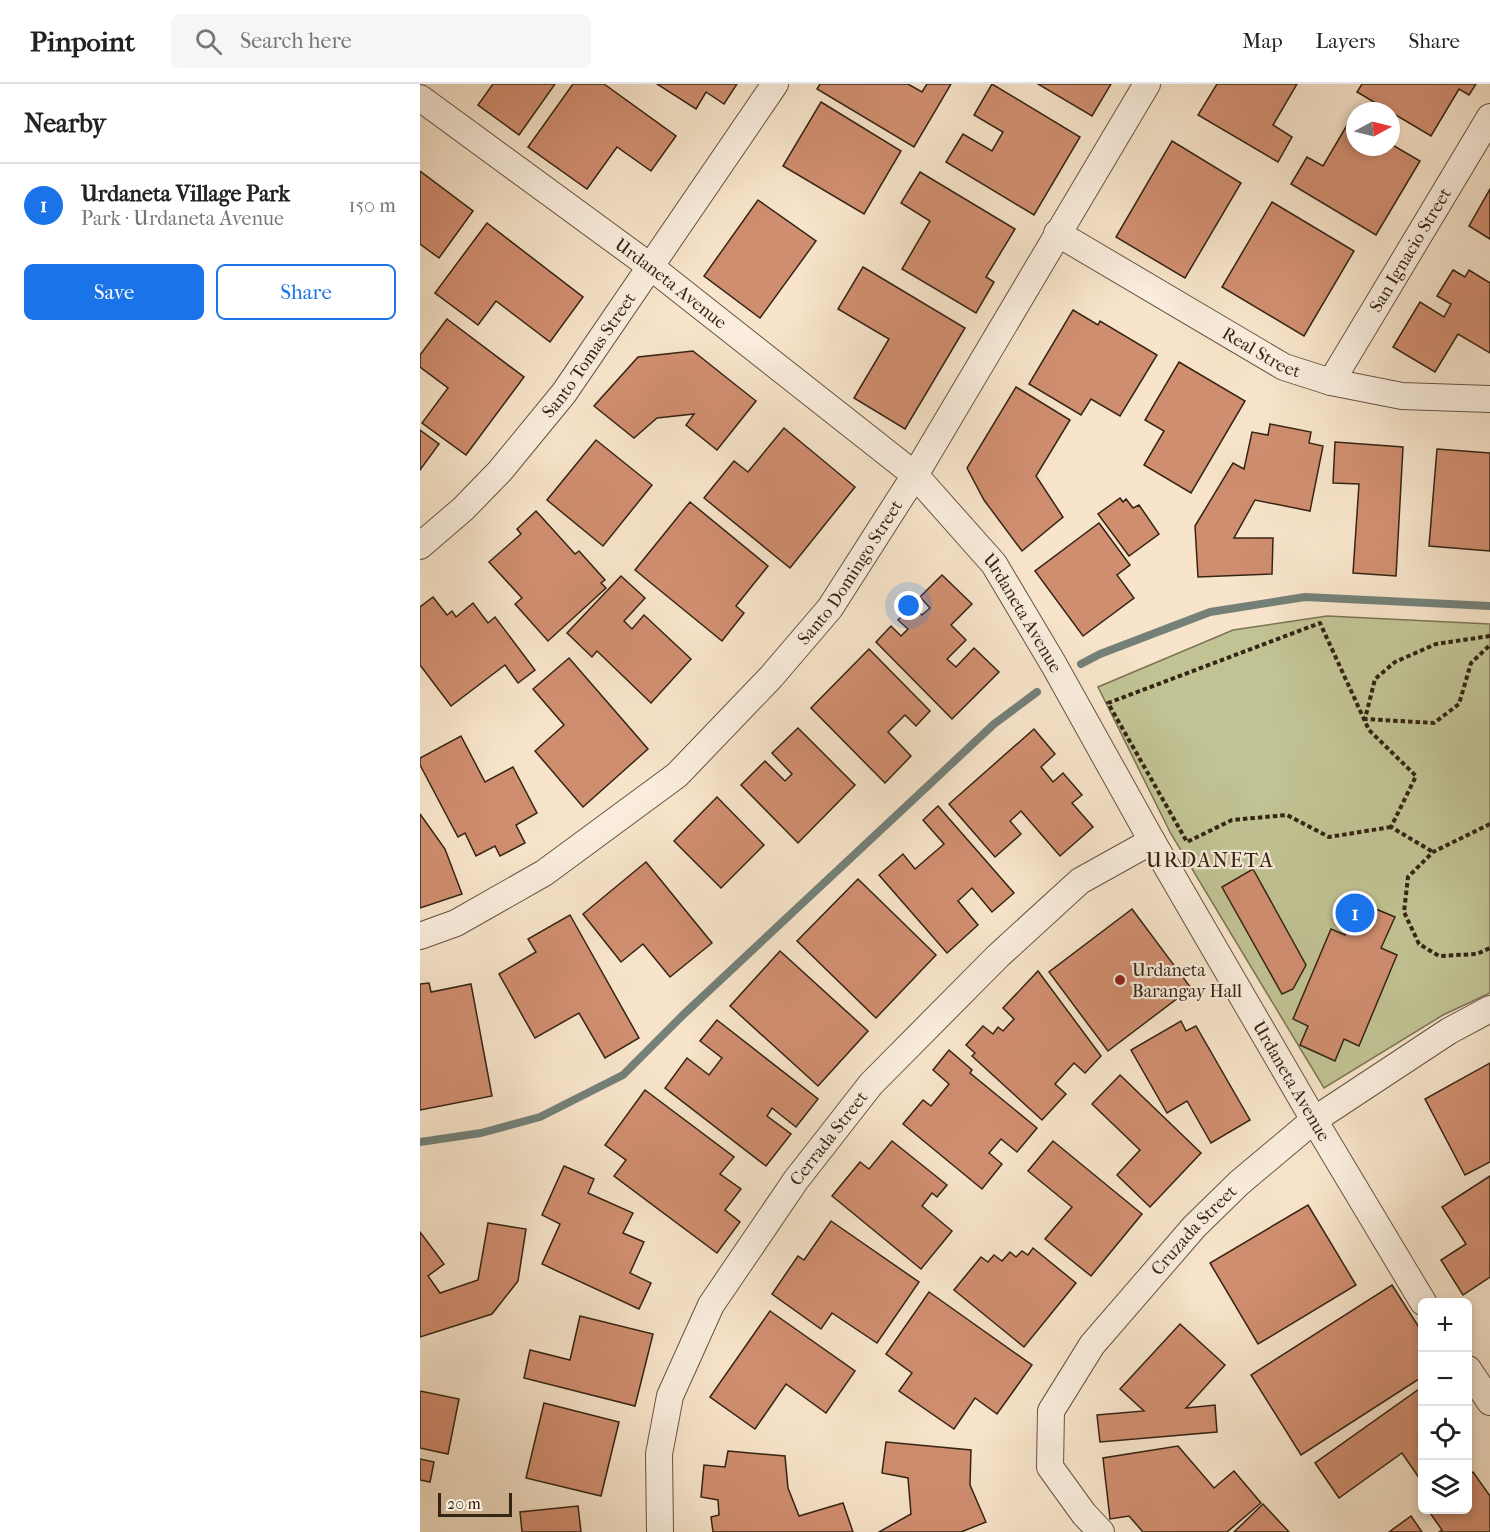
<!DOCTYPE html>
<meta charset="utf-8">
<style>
body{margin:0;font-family:"IM FELL French Canon",serif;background:#f6f6f6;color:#222}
.controls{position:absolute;right:18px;bottom:18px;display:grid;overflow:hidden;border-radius:9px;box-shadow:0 3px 9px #0003}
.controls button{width:54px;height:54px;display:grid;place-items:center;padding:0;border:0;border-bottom:2px solid #e0e0e0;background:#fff;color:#222;font:30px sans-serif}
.compass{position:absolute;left:926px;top:18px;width:54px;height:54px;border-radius:50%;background:#fff;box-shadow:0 3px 9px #0003;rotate:83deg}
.scale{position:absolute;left:18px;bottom:15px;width:74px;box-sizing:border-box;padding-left:6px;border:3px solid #342413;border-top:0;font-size:16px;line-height:21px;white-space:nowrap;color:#342413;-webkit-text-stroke:4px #faeddd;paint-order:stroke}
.you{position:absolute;left:489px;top:522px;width:21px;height:21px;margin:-15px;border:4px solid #fff;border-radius:50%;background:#1a73e8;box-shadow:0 0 0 9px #1a73e833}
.badge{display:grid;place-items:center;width:39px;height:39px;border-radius:50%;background:#1a73e8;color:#fff;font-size:20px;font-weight:700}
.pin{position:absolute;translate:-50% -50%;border:3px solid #fff;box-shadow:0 2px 6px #0006}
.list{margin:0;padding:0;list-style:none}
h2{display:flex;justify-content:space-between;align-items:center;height:78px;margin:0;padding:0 24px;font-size:26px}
h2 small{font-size:20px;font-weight:400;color:#767676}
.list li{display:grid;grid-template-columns:39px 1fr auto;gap:18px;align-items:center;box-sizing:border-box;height:84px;padding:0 24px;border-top:2px solid #e0e0e0}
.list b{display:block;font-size:22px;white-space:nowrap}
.list p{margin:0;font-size:20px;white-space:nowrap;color:#767676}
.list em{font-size:20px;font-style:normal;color:#767676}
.actions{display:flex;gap:12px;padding:18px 24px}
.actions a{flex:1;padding:14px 0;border:2px solid #1a73e8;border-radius:9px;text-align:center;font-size:21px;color:#1a73e8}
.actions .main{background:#1a73e8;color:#fff}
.icon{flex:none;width:33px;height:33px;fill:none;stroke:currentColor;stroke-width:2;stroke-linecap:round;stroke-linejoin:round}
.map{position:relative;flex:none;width:1070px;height:1448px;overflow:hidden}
header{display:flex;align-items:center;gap:36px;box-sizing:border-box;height:84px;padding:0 30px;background:#fff;border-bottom:2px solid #e0e0e0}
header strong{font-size:28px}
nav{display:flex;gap:33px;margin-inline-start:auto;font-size:21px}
.search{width:420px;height:54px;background:#f6f6f6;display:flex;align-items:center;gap:15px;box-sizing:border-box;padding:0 21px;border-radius:9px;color:#767676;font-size:22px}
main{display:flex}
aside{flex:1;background:#fff}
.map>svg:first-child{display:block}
.green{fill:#c1c394;stroke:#7a7454;stroke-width:1.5}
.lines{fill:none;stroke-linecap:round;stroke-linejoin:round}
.stream{stroke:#748078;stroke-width:8}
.building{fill:#d08e70;stroke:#342413;stroke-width:1.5}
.minor-casing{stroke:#655441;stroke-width:28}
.path{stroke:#342413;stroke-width:4;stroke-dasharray:4.5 3;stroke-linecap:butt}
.minor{stroke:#faeddd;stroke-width:26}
.poi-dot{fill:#8f2418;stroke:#faeddd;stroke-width:2}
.labels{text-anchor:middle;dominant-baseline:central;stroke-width:4.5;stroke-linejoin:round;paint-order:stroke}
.street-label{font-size:18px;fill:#342413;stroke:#faeddd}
.poi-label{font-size:18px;fill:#342413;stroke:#faeddd;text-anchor:start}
.quarter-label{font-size:21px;letter-spacing:1.5px;fill:#342413;stroke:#faeddd}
</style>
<header>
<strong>Pinpoint</strong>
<div class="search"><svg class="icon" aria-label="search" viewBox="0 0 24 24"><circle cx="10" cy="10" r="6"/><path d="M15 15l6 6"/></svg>Search here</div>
<nav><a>Map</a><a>Layers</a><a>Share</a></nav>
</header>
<main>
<aside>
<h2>Nearby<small></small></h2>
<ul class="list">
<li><span class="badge">1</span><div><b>Urdaneta Village Park</b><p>Park · Urdaneta Avenue</p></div><em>150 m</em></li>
</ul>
<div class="actions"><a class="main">Save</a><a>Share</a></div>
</aside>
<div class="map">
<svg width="1070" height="1448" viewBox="0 0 1070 1448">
<rect width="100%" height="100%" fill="#f7e4ca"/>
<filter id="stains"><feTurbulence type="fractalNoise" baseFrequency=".00333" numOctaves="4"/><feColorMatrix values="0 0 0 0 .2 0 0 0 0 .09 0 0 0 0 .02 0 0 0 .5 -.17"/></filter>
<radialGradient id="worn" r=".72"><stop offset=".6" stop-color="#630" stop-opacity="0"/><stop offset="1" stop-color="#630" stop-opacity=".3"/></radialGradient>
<path class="green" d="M907,532l163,8v369l-47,22 -119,73 -153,-254 -73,-147 135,-57z"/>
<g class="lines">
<g class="stream">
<path d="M661,580l19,-10 110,-42 95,-15 185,9"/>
<path d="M0,1058l61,-9 59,-16 83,-42 60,-60 311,-291 43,-32"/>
</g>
</g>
<g class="building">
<path d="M73,0h62l-36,51 -41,-30z"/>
<path d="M153,0h31l72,52 -25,35 -34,-24 -30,42 -59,-42z"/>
<path d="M237,0h80l-13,20 -18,-12 -10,17z"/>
<path d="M400,0h88l14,8 5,-8h24l-37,63 -97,-58z"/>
<path d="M572,0l88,53 -46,78 -88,-53 17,-28 29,17 11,-19 -29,-17z"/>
<path d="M618,0h73l-19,32z"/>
<path d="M797,0h80l-24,41 19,12 -14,25 -80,-47z"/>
<path d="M942,0h114l-7,11 -10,-6 -28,47 -74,-44z"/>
<path d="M401,18l80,49 -37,63 -81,-48z"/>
<path d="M930,36l5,3v24h36v-3l29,17 -44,74 -85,-51 16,-27 16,9z"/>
<path d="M752,57l69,42 -56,95 -69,-41z"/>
<path d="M0,87l53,40 -34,47 -19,-14z"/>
<path d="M500,88l95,57 -29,48 8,5 -18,31 -74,-44 28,-48 -29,-18z"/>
<path d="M1070,105v50l-21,-13z"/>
<path d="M338,116l58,41 -56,77 -56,-42z"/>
<path d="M852,118l82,49 -50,85 -82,-49z"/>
<path d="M67,139l96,74 -33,45 -54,-41 -18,24 -43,-32z"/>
<path d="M443,183l102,61 -60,101 -51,-31 35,-59 -51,-30z"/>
<path d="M1033,186l12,7 4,-7 21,13v70l-32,-19 -23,38 -42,-25 27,-45 24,15 7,-13 -14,-8z"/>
<path d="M653,226l25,15 2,-4 57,34 -37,61 -29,-17 -10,16 -52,-31z"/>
<path d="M27,235l77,58 -58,78 -44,-32 26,-35 -28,-21v-12z"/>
<path d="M273,267l63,50 -39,49 -31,-25 8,-11 -37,4 -23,20 -40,-32 44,-49z"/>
<path d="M759,278l66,39 -54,92 -47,-28 20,-34 -19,-11z"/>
<path d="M596,303l54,33 -34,56 27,41 -41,34 -38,-51 -17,-32z"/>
<path d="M850,340l41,8 -2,11 14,3 -13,65 -55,-11 -21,38h39l-1,36 -74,3 -3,-51 38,-63 11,6 8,-37 16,3z"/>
<path d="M364,344l71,59 -65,81 -86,-70 30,-37 14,11z"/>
<path d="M0,346l19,14 -19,26z"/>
<path d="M176,356l56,45 -49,61 -56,-46z"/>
<path d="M915,358l68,5 -7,129 -43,-3 6,-89 -26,-1z"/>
<path d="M1017,365l53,4v98l-61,-5z"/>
<path d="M700,414l3,4 3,-3 7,9 6,-3 20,29 -30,22 -31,-42z"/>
<path d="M270,418l78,64 -32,40 8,7 -22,28 -87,-71z"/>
<path d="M116,427l39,43 4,-3 26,29 -4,3 5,5 -58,53 -33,-37 7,-6 -33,-36 32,-28 -4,-5z"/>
<path d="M679,439l31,42 -13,10 17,23 -51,38 -48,-65z"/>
<path d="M522,491l30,29 -21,21 15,15 -19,19 9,8 18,-19 25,24 -47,47 -76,-77 15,-16 10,10 7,-7 -10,-9 14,-15 10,10 8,-7 -10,-11z"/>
<path d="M201,492l24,22 -21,23 8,8 12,-14 47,44 -40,44 -54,-52 -5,6 -25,-24z"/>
<path d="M13,513l14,18 5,-4 4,6 17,-14 15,20 7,-6 40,53 -17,13 -13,-18 -54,41 -31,-41v-58z"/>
<path d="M449,565l61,62 -14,15 -11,-11 -17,17 23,24 -26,27 -74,-75z"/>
<path d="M149,574l79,91 -65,58 -48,-56 29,-26 -31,-36z"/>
<path d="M378,644l57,57 -57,58 -57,-58 24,-24 20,20 7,-7 -20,-21z"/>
<path d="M614,645l21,25 -14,13 12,15 10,-9 19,22 -10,8 21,24 -33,29 -39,-45 -11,10 11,13 -26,23 -46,-53z"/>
<path d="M41,652l24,46 28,-15 24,46 -21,12 9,18 -25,13 -5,-10 -19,10 -11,-23 -7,4 -38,-72v-7z"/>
<path d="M297,713l47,48 -43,43 -47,-47z"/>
<path d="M518,722l76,87 -22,19 -20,-24 -14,13 20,24 -31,28 -68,-78 24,-21 12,15 29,-25 -21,-24z"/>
<path d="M0,730l25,35 17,45 -42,14z"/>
<path d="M226,778l66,81 -42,34 -27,-33 -22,18 -38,-48z"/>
<path d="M833,785l53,96 -13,24 -11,5 -60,-107z"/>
<path d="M438,795l78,76 -60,63 -79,-77z"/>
<path d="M939,818l36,15 -14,31 16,7 -38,91 -15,-7 -9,22 -35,-16 8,-19 -15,-7 38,-90 14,6z"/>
<path d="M712,825l59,79 -83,63 -59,-79z"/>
<path d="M150,831l69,123 -34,20 -26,-45 -44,25 -36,-64 37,-22 -8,-13z"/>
<path d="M360,867l88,80 -50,55 -88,-80z"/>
<path d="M618,887l63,85 -16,17 -11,-10 -19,21 11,10 -24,26 -70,-64 3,-3 -9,-8 17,-19 10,8 5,-7 5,4 11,-12 -11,-11z"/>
<path d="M9,899l2,9 40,-8 21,112 -72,14v-126z"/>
<path d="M297,936l101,79 -22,28 -24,-19 -5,8 24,18 -25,32 -101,-78 22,-30 22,17 13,-17 -22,-17z"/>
<path d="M761,937l5,10 10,-5 54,94 -39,23 -24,-42 -20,12 -36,-63z"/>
<path d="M529,966l23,20 -2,3 67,55 -20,24 -16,-13 -12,14 13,11 -20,25 -79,-65 20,-24 8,6 18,-22 -16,-14z"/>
<path d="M1070,979v99l-25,13 -40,-76z"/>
<path d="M700,991l81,78 -51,54 -33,-32 23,-25 -48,-46z"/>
<path d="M225,1006l89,67 -14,17 21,15 -16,21 15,12 -23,31 -103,-77 12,-16 -21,-15z"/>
<path d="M472,1057l55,44 -10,12 -5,-4 -10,13 30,25 -31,38 -89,-73 28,-34 9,7z"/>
<path d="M633,1057l89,73 -51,62 -46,-37 27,-32 -44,-36z"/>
<path d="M144,1082l30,13 -6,14 45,20 -10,20 21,9 -14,31 21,10 -12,26 -97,-45 18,-40 -18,-9z"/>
<path d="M1070,1092v101l-27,18 -22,-35 25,-16 -24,-37z"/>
<path d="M888,1121l48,80 -98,59 -48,-81z"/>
<path d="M411,1137l88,61 -42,61 -45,-30 -11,16 -49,-35 26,-38 6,4z"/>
<path d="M68,1139l38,6 -8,52 -26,33 -72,23v-105l24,32 -16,12 12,17 38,-13z"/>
<path d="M613,1164l43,35 -52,64 -70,-57 27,-33 7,5 6,-7 8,6 8,-9 6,5 6,-6 6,4z"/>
<path d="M972,1201l30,47v45l-121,78 -50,-80z"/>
<path d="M509,1208l103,73 -35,49 -22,-16 -21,31 -55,-38 13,-18 -26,-19z"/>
<path d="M350,1227l85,60 -29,42 -40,-29 -31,45 -45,-32z"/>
<path d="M160,1232l73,18 -18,72 -111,-28 6,-28 40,10z"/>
<path d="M760,1240l45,41 -39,43 29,-3 2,27 -117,10 -3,-27 47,-4 -24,-22z"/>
<path d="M1002,1303v95l-20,-29 -63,45 -24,-35z"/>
<path d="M0,1307l39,8 -11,55 -28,-6z"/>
<path d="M124,1319l75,19 -18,74 -75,-18z"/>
<path d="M466,1358l85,8 -1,35 16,37 -25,10h-82l32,-18 -3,-36 -26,-5z"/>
<path d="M758,1362l36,42 20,-17 27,32 -34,29h-84l-14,-16 -19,3 -7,-61z"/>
<path d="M308,1367l57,5 3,32 11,28 44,-13 10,29h-140l-2,-15 8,-2 -1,-15 -17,-3 3,-32 21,2z"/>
<path d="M0,1375l14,3 -4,20 -10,-2z"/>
<path d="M1053,1388l17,24v36h-51l3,-2 -14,-20h40v-34z"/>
<path d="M843,1420l26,28h-55z"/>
<path d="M158,1422l3,26h-59l-2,-20z"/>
<path d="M991,1432l11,16h-33z"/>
</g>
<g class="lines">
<defs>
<g id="minor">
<path id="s1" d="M0,14l231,169 264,208 79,89 60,101 98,176 162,279 109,182"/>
<path id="s2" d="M637,149l227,134 47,15 71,14 88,3"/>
<path id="s3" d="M911,298l159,-265"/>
<path id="s4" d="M0,462l43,-37 37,-38 64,-78 211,-309"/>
<path id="s5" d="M0,852l36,-13 88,-50 133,-98 94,-98 59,-69 85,-133 232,-391"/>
<path d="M1048,1285l22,33"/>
<path id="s6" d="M240,1448l-1,-78 11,-58 41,-91 85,-125 75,-96 127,-128 82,-75 72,-40"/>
<path id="s7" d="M681,1448l-17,-18 -34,-47 1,-56 41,-66 102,-118 45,-44 75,-63 135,-89 41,-22"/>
</g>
</defs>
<use href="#minor" class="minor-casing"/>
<g class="path">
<path d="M1070,552l-54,8 -41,18 -20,17 -10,40 69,4 25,-19 12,-41 19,-18"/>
<path d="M1070,740l-57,28 -25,25 -4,35 15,32 20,12 38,-2 13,-6"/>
<path d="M971,743l-62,10 -42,-22 -55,5 -45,22 -79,-139 212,-80 49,107 47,46 -25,51 42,25"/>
</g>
<use href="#minor" class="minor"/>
</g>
<circle class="poi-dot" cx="700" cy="896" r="6"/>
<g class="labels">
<g class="street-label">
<text stroke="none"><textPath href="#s3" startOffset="154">San Ignacio Street</textPath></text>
<text stroke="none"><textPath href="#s1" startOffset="312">Urdaneta Avenue</textPath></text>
<text stroke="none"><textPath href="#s2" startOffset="237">Real Street</textPath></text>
<text stroke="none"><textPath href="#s4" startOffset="256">Santo Tomas Street</textPath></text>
<text stroke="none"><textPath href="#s5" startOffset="572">Santo Domingo Street</textPath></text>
<text stroke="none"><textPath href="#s1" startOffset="798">Urdaneta Avenue</textPath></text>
<text stroke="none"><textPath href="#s1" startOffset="1338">Urdaneta Avenue</textPath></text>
<text stroke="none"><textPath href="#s6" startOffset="441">Cerrada Street</textPath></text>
<text stroke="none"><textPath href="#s7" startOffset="370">Cruzada Street</textPath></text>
</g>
<g class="poi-label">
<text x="712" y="886">Urdaneta<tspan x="712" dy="21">Barangay Hall</tspan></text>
</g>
<g class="quarter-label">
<text x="790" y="776">URDANETA</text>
</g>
</g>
<rect width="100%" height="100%" filter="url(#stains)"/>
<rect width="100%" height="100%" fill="url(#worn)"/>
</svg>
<div class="controls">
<button>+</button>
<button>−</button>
<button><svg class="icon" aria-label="locate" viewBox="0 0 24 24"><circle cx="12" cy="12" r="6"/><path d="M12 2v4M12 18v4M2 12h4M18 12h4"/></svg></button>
<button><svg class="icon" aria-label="layers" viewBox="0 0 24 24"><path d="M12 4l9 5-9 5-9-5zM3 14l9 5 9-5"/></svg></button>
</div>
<svg class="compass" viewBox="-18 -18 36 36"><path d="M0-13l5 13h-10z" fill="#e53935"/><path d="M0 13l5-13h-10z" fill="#767676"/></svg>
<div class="scale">20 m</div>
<div class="you"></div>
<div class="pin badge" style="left:935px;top:829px">1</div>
</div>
</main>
